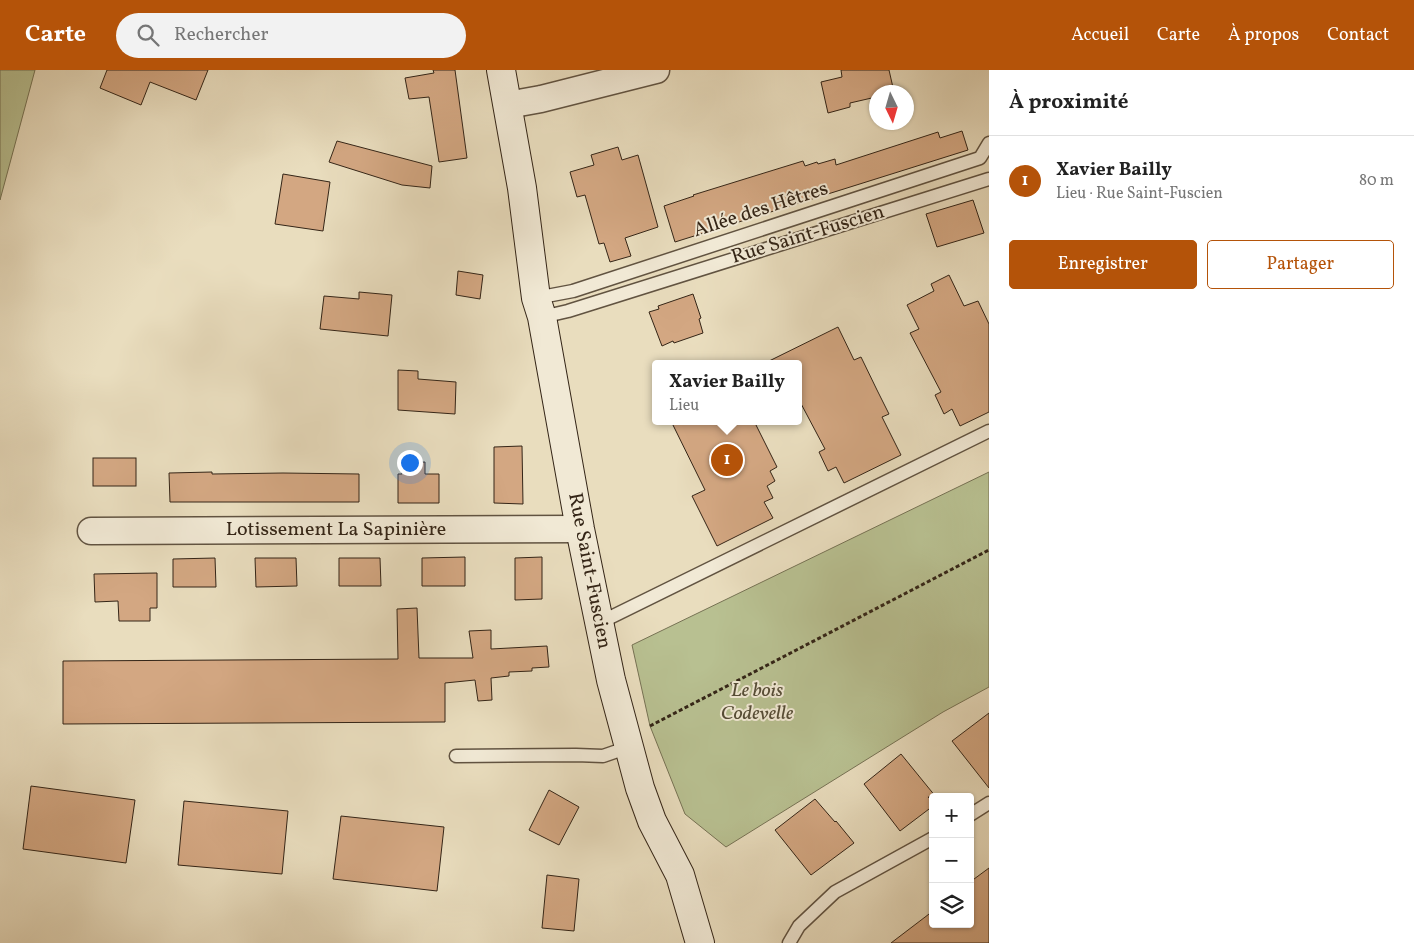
<!DOCTYPE html>
<html lang="fr">
<meta charset="utf-8">
<style>
body{margin:0;font-family:Vollkorn,serif;background:#f2f2f2;color:#222}
.controls{position:absolute;right:15px;bottom:15px;display:grid;overflow:hidden;border-radius:5px;box-shadow:0 1px 4px #0004}
.controls button{width:45px;height:45px;display:grid;place-items:center;padding:0;border:0;border-bottom:1px solid #e0e0e0;background:#fff;color:#222;font:25px sans-serif}
.compass{position:absolute;left:869px;top:15px;width:45px;height:45px;border-radius:50%;background:#fff;box-shadow:0 1px 4px #0004;rotate:175deg}
.you{position:absolute;left:409px;top:392px;width:18px;height:18px;margin:-12px;border:4px solid #fff;border-radius:50%;background:#1a73e8;box-shadow:0 0 0 8px #1a73e833}
.badge{display:grid;place-items:center;width:32px;height:32px;border-radius:50%;background:#b45309;color:#fff;font-size:16px;font-weight:700}
.pin{position:absolute;translate:-50% -50%;border:2px solid #fff;box-shadow:0 1px 5px #0006}
.popup{position:absolute;left:652px;top:290px;width:150px;height:65px;box-sizing:border-box;display:grid;place-content:center;border-radius:5px;background:#fff;filter:drop-shadow(0 1px 4px #0005);font-size:16px;white-space:nowrap;color:#767676}
.popup b{font-size:19px;color:#222}
.popup::after{content:'';position:absolute;left:50%;top:100%;margin-left:-10px;border:10px solid transparent;border-top-color:#fff}
.list{margin:0;padding:0;list-style:none}
h2{display:flex;justify-content:space-between;align-items:center;height:65px;margin:0;padding:0 20px;font-size:21px}
h2 small{font-size:16px;font-weight:400;color:#767676}
.list li{display:grid;grid-template-columns:32px 1fr auto;gap:15px;align-items:center;box-sizing:border-box;height:90px;padding:0 20px;border-top:1px solid #e0e0e0}
.list b{display:block;font-size:19px;white-space:nowrap}
.list p{margin:0;font-size:16px;white-space:nowrap;color:#767676}
.list em{font-size:16px;font-style:normal;color:#767676}
.actions{display:flex;gap:10px;padding:15px 20px}
.actions a{flex:1;padding:11px 0;border:1px solid #b45309;border-radius:5px;text-align:center;font-size:18px;color:#b45309}
.actions .main{background:#b45309;color:#fff}
.icon{flex:none;width:28px;height:28px;fill:none;stroke:currentColor;stroke-width:2;stroke-linecap:round;stroke-linejoin:round}
.map{position:relative;flex:none;width:989px;height:873px;overflow:hidden}
header{display:flex;align-items:center;gap:30px;box-sizing:border-box;height:70px;padding:0 25px;background:#b45309;color:#fff}
header strong{font-size:24px}
nav{display:flex;gap:28px;margin-inline-start:auto;font-size:18px}
.search{width:350px;height:45px;background:#f2f2f2;display:flex;align-items:center;gap:12px;box-sizing:border-box;padding:0 18px;border-radius:28px;color:#767676;font-size:19px}
main{display:flex}
aside{flex:1;background:#fff}
.map>svg:first-child{display:block}
.green{fill:#b8c091;stroke:#767254}
.building{fill:#d3a782;stroke:#342517}
.lines{fill:none;stroke-linecap:round;stroke-linejoin:round}
.service-casing{stroke:#615341;stroke-width:15}
.minor-casing{stroke:#615341;stroke-width:29}
.secondary-casing{stroke:#342517;stroke-width:30}
.path{stroke:#342517;stroke-width:3;stroke-dasharray:4 2.5;stroke-linecap:butt}
.service{stroke:#f1e9d5;stroke-width:12}
.minor{stroke:#f1e9d5;stroke-width:26}
.secondary{stroke:#f1e9d5;stroke-width:28}
.labels{text-anchor:middle;dominant-baseline:central;stroke-width:4;stroke-linejoin:round;paint-order:stroke}
.street-label{font-size:20px;fill:#342517;stroke:#f1e9d5}
.park-label{font-size:20px;font-style:italic;fill:#554c36;stroke:#f1e9d5}
</style>
<header>
<strong>Carte</strong>
<div class="search"><svg class="icon" aria-label="search" viewBox="0 0 24 24"><circle cx="10" cy="10" r="6"/><path d="M15 15l6 6"/></svg>Rechercher</div>
<nav><a>Accueil</a><a>Carte</a><a>À propos</a><a>Contact</a></nav>
</header>
<main>
<div class="map">
<svg width="989" height="873" viewBox="0 0 989 873">
<rect width="100%" height="100%" fill="#e9ddbe"/>
<filter id="stains"><feTurbulence type="fractalNoise" baseFrequency=".004" numOctaves="4"/><feColorMatrix values="0 0 0 0 .2 0 0 0 0 .09 0 0 0 0 .02 0 0 0 .5 -.17"/></filter>
<radialGradient id="worn" r=".72"><stop offset=".6" stop-color="#630" stop-opacity="0"/><stop offset="1" stop-color="#630" stop-opacity=".3"/></radialGradient>
<g class="green">
<path d="M0,0h35l-35,130z"/>
<path d="M989,402v215l-46,25 -217,135 -41,-33 -35,-88 -18,-81z"/>
</g>
<g class="building">
<path d="M107,0h101l-12,30 -46,-18 -9,23 -41,-17z"/>
<path d="M433,0h22l12,88 -28,4 -10,-65 -20,2 -4,-21 29,-5z"/>
<path d="M841,0h48l5,22h-18v5l-26,6v4l-22,6 -7,-31 21,-5z"/>
<path d="M962,61l6,19 -293,92 -11,-36 30,-10 -1,-1 110,-34 2,5 12,-4 1,2 17,-5 1,6 102,-33 2,6z"/>
<path d="M337,71l95,25 -2,22 -28,-3 -73,-23z"/>
<path d="M618,77l4,13 16,-5 20,72 -33,11 6,18 -21,6 -6,-19 -5,1 -14,-49 -8,2 -7,-25 24,-7 -3,-10z"/>
<path d="M283,104l47,8 -7,49 -48,-7z"/>
<path d="M973,130l11,33 -47,14 -11,-33z"/>
<path d="M458,201l25,4 -3,24 -24,-4z"/>
<path d="M949,205l15,31 14,-5 11,23v88l-29,14 -8,-17 -8,5 -9,-19 6,-3 -31,-59 9,-4 -12,-24 27,-14 -3,-7z"/>
<path d="M359,222l33,3 -4,41 -68,-7 4,-33 35,3z"/>
<path d="M693,224l8,24 -2,1 4,14 -29,10 -1,-2 -11,5 -13,-34 10,-3 -1,-3z"/>
<path d="M838,257l16,33 7,-3 16,33 12,24 -7,3 19,38 -57,28 -8,-16 -8,4 -9,-19 6,-3 -27,-51v-34h-35z"/>
<path d="M398,300l20,1v8l38,3 -1,32 -57,-4z"/>
<path d="M671,351h83l23,46 -7,4 5,10 -8,5 6,12 -9,4 9,16 -56,28 -25,-50 13,-6z"/>
<path d="M522,376l1,58 -29,-1v-56z"/>
<rect x="93" y="388" width="43" height="28"/>
<path d="M425,392v12h14v29h-41v-29h4v-11z"/>
<path d="M212,402v2l71,-1 76,1v28h-189l-1,-29z"/>
<path d="M465,487v29h-43v-28z"/>
<path d="M542,487v42l-27,1v-42z"/>
<path d="M215,488l1,29h-43v-28z"/>
<path d="M255,488h41l1,28 -41,1z"/>
<path d="M339,488h41l1,28h-42z"/>
<path d="M157,503v35h-7v13h-31l-1,-20 -23,1 -1,-28z"/>
<path d="M417,538l2,50h54l-4,-27 22,-1v19l56,-3 2,21 -17,1v3l-23,1v4l-18,2 1,22 -14,1 -3,-21 -30,3v39l-382,2v-63l335,-2 -1,-50z"/>
<path d="M989,643v75l-37,-47z"/>
<path d="M901,684l35,43h-8l5,5v4l-33,25 -36,-47z"/>
<path d="M31,716l104,14 -9,63 -103,-14z"/>
<path d="M549,720l30,17 -20,38 -30,-15z"/>
<path d="M815,729l20,23 1,-1 18,22 -43,32 -36,-45z"/>
<path d="M184,731l104,10 -6,63 -104,-9z"/>
<path d="M341,746l103,11 -7,64 -104,-12z"/>
<path d="M989,798v75h-98l42,-32v13h37v-42z"/>
<path d="M547,805l32,4 -5,52 -32,-3z"/>
</g>
<g class="lines">
<defs>
<g id="service">
<path d="M536,228l37,-7 407,-133 9,-15"/>
<path d="M542,247l26,-6 421,-132"/>
<path d="M599,553l390,-192"/>
<path d="M456,686l120,-1 27,1 26,-9"/>
<path d="M970,745l19,-12"/>
<path d="M789,873l10,-17 36,-34 98,-54"/>
</g>
<g id="minor">
<path d="M508,35l33,-6 115,-29"/>
<path d="M91,461l489,-2"/>
</g>
<path id="secondary" d="M501,0l21,118 14,110 6,19 38,212 31,151 29,108 12,33 28,54 20,68"/>
</defs>
<use href="#service" class="service-casing"/>
<use href="#minor" class="minor-casing"/>
<use href="#secondary" class="secondary-casing"/>
<path class="path" d="M650,656l339,-176"/>
<use href="#service" class="service"/>
<use href="#minor" class="minor"/>
<use href="#secondary" class="secondary"/>
</g>
<g class="labels">
<g class="street-label">
<text transform="translate(761 140) rotate(-18)">Allée des Hêtres</text>
<text transform="translate(808 165) rotate(-17)">Rue Saint-Fuscien</text>
<text x="336" y="460">Lotissement La Sapinière</text>
<text transform="translate(589 501) rotate(79)">Rue Saint-Fuscien</text>
</g>
<g class="park-label">
<text x="757" y="621">Le bois<tspan x="757" dy="23">Codevelle</tspan></text>
</g>
</g>
<rect width="100%" height="100%" filter="url(#stains)"/>
<rect width="100%" height="100%" fill="url(#worn)"/>
</svg>
<div class="controls">
<button>+</button>
<button>−</button>
<button><svg class="icon" aria-label="layers" viewBox="0 0 24 24"><path d="M12 4l9 5-9 5-9-5zM3 14l9 5 9-5"/></svg></button>
</div>
<svg class="compass" viewBox="-18 -18 36 36"><path d="M0-13l5 13h-10z" fill="#e53935"/><path d="M0 13l5-13h-10z" fill="#767676"/></svg>
<div class="you"></div>
<div class="pin badge" style="left:727px;top:390px">1</div>
<div class="popup"><b>Xavier Bailly</b>Lieu</div>
</div>
<aside>
<h2>À proximité<small></small></h2>
<ul class="list">
<li><span class="badge">1</span><div><b>Xavier Bailly</b><p>Lieu · Rue Saint-Fuscien</p></div><em>80 m</em></li>
</ul>
<div class="actions"><a class="main">Enregistrer</a><a>Partager</a></div>
</aside>
</main>
